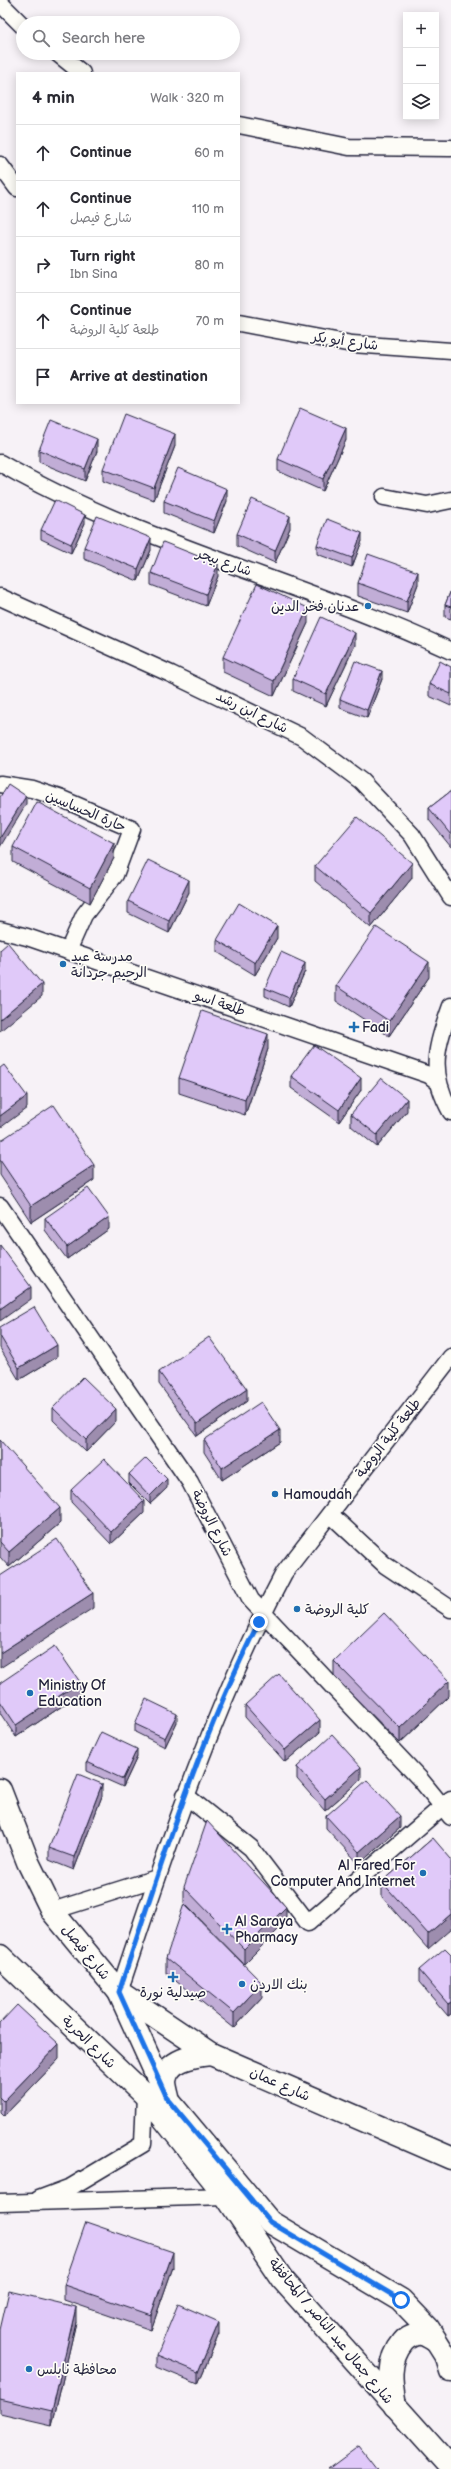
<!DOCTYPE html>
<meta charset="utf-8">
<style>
body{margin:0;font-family:"Balsamiq Sans","Playpen Sans Arabic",sans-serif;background:#f2f2f3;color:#2b2b33}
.controls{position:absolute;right:12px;top:12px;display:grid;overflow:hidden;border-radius:0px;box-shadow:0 2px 10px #0003}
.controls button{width:36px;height:36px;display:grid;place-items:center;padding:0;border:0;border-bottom:1px solid #e1e1e2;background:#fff;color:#2b2b33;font:20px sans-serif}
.stop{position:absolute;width:12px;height:12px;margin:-9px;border:3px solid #1a73e8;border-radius:50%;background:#fff}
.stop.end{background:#1a73e8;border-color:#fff;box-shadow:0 1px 4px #0008}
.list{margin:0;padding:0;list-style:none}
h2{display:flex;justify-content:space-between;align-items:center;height:52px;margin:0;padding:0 16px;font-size:17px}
h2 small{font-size:13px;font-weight:400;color:#7c7c81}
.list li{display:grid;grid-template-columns:26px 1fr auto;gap:12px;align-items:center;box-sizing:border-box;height:56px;padding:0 16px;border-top:1px solid #e1e1e2}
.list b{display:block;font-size:15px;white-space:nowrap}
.list p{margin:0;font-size:13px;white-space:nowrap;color:#7c7c81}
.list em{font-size:13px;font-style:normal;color:#7c7c81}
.icon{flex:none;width:22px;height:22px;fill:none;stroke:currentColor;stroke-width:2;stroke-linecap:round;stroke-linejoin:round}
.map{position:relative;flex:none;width:451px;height:2469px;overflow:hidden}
.search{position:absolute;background:#fff;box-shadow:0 2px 10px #0003;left:16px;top:16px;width:224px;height:44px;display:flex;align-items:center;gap:10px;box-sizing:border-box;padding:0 14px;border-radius:22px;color:#7c7c81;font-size:15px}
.panel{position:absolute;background:#fff;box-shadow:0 2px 10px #0003;left:16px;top:72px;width:224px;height:332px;border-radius:0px}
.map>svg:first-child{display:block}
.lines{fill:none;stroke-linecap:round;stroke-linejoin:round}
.street-casing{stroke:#22223b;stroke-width:19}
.secondary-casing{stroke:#22223b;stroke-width:25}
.street{stroke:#fdfcf7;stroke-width:16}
.secondary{stroke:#fdfcf7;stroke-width:22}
.wall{fill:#c1add6;stroke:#22223b}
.shaded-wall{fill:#9d8dae;stroke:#22223b}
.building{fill:#e0c9f9;stroke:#22223b}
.route{stroke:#1a73e8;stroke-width:5}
.poi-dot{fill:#1f6fb2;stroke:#fdfcf7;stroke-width:1.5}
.labels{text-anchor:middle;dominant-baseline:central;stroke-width:3.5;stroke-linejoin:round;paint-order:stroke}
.street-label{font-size:14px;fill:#22223b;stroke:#fdfcf7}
.poi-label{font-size:14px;fill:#22223b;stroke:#fdfcf7;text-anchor:start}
</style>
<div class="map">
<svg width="451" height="2469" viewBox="0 0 451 2469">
<rect width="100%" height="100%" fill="#f7f2f7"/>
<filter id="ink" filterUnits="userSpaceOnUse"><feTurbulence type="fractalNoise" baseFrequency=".025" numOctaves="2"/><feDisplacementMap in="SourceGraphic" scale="8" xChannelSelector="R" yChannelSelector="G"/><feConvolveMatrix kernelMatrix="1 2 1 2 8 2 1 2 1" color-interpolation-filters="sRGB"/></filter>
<g filter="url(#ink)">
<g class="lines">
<defs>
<g id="street">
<path d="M0,3l23,23"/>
<path d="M57,53l25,20"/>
<path d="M239,125l110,22 102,1"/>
<path d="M0,165l17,23"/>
<path d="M239,323l113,21 99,7"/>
<path d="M0,463c142,82 304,119 451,188"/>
<path d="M384,497l43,8 24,-5"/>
<path d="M0,597l171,77 131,63 59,44 51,54 39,62"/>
<path d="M0,784l32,5 30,10 70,30 -17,46 -31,40 -16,36"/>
<path d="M0,930l27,7 402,138 9,7"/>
<path d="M451,1006c-15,42 -23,65 0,106"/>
<path d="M0,1206l190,276 61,118 169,179 31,38"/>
<path d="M330,1514l55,51 66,44"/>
<path d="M185,1795l66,53 57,75 143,-124"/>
<path d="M52,1911l105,-33"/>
<path d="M119,1992c47,-142 94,-285 165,-419l167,-216"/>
<path d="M39,2199l32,-12 72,-43 2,-49"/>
<path d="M0,2203l226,-7"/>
</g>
<g id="secondary">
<path d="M0,1790l28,72 24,49 67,81 49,108 102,122 131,78 27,28 19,30 4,13"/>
<path d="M0,1956l145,139 81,101 56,83 169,189"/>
<path d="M119,1992l92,62 240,104"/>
<path d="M168,2097c-1,-4 -3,-11 -3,-16 2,-22 29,-25 46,-27"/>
<path d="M395,2406c-4,-22 -8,-45 8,-64 4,-5 12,-9 19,-8 5,1 10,5 14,7"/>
</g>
</defs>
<use href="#street" class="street-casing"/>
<use href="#secondary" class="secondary-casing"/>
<use href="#street" class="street"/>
<use href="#secondary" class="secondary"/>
</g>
<g class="wall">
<path d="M346,440l-23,51 -45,-20v-12z"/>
<path d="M175,446l-21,54 -51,-19v-12z"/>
<path d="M39,450l58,1 -12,30 -46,-19z"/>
<path d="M164,501h63l-13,32 -50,-20z"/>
<path d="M85,523l-14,30 -30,-14v-9z"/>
<path d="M290,528l-15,35 -38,-17v-12z"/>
<path d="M362,541l-10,26 -35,-13v-9z"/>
<path d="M84,547l67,3 -13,31 -54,-22z"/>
<path d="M151,573l67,3 -12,30 -55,-21z"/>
<path d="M358,583l60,1 -11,29 -49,-17z"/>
<path d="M451,590v29l-6,-2v-12z"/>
<path d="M308,623l-34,73 -51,-24v-15z"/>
<path d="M355,645l-29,61 -33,-15v-12z"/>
<path d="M451,667v39l-22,-10v-12z"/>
<path d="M382,679l-15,39 -27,-10v-9z"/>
<path d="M451,791v56l-22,-27v-12z"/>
<path d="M13,847l101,11 -24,45 -77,-41z"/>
<path d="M315,866l97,12 -41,50 -56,-47z"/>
<path d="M189,892l-20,41 -41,-20v-12z"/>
<path d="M277,938l-22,37 -38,-23v-12z"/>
<path d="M305,971l-16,36 -24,-11v-8z"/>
<path d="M429,977l-40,59 -53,-35v-15z"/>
<path d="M268,1049l-23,66 -66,-22v-15z"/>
<path d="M291,1076l70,14 -22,32 -48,-34z"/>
<path d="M407,1111l-30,36 -26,-21v-12z"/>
<path d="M0,1141l94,39 -63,42 -31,-47z"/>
<path d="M45,1218l64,11 -42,30 -22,-29z"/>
<path d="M0,1327l57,30 -38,23 -19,-32z"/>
<path d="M159,1372l88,29 -50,35 -38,-52z"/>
<path d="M53,1408l63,13 -30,31 -33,-32z"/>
<path d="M0,1440l60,83 -51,44 -9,-10z"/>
<path d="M204,1440l76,2 -58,38 -18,-28z"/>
<path d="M129,1474l38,14 -17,16 -21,-21z"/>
<path d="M71,1490l73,23 -33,31 -40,-42z"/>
<path d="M334,1661l115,35 -49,47 -66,-67z"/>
<path d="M0,1683l80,11 -64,43 -16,-24z"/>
<path d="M245,1705l75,27 -35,30 -40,-45z"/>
<path d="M177,1722l-12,25 -30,-15v-8z"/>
<path d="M137,1757l-14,30 -36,-16v-9z"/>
<path d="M297,1767l64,12 -36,32 -28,-32z"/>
<path d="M102,1796l-28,74 -25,-10v-12z"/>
<path d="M326,1816l74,12 -41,36 -33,-36z"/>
<path d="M433,1838l-5,111 -46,-52v-15z"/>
<path d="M184,1887l102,35 -42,42 -60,-61z"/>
<path d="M451,1954v60l-3,2 -29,-34v-12z"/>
<path d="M166,1958l96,40 -28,30 -68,-55z"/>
<path d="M0,2023l59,36 -55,57 -4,-4z"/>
<path d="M173,2267l-22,63 -87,-30v-15z"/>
<path d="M76,2322l-24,104 -52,-12v-84z"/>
<path d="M219,2334l-21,50 -41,-17v-12z"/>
</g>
<g class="shaded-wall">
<path d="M346,428v12l-23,51v-12z"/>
<path d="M175,434v12l-21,54v-12z"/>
<path d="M97,439v12l-12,30v-12z"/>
<path d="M227,489v12l-13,32v-12z"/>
<path d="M85,515v8l-14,30v-9z"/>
<path d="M290,516v12l-15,35v-12z"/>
<path d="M362,533v8l-10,26v-9z"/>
<path d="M151,538v12l-13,31v-12z"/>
<path d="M218,564v12l-12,30v-12z"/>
<path d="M418,572v12l-11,29v-12z"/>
<path d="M308,608v15l-34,73v-15z"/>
<path d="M355,633v12l-29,61v-12z"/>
<path d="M382,671v8l-15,39v-8z"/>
<path d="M26,796v8l-26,43v-9z"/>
<path d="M114,843v15l-24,45v-15z"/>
<path d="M412,863v15l-41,50v-15z"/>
<path d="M189,880v12l-20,41v-12z"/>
<path d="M277,926v12l-22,37v-12z"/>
<path d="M429,962v15l-40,59v-15z"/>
<path d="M305,963v8l-16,36v-9z"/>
<path d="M42,984v12l-42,35v-12z"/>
<path d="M268,1034v15l-23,66v-15z"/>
<path d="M361,1078v12l-22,32v-12z"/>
<path d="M27,1096v12l-27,20v-12z"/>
<path d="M407,1099v12l-30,36v-12z"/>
<path d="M94,1165v15l-63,42v-16z"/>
<path d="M109,1217v12l-42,30v-12z"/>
<path d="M31,1287v12l-31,22v-12z"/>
<path d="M57,1345v12l-38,23v-12z"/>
<path d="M247,1389v12l-50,35v-12z"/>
<path d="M116,1409v12l-30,31v-12z"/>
<path d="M280,1430v12l-58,38v-12z"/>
<path d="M167,1479v9l-17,16v-8z"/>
<path d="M144,1501v12l-33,31v-12z"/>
<path d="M60,1508v15l-51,44v-15z"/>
<path d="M93,1593v15l-93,60v-15z"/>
<path d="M449,1681v15l-49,47v-15z"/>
<path d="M80,1682v12l-64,43v-12z"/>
<path d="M177,1714v8l-12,25v-9z"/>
<path d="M320,1720v12l-35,30v-12z"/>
<path d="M137,1749v8l-14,30v-8z"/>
<path d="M361,1767v12l-36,32v-12z"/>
<path d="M102,1784v12l-28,74v-13z"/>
<path d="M400,1816v12l-41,36v-12z"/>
<path d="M286,1907v15l-42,42v-15z"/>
<path d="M451,1914v15l-23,20v-15z"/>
<path d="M262,1983v15l-28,30v-15z"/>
<path d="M451,2002v12l-3,2v-12z"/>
<path d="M59,2044v15l-55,57v-15z"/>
<path d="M173,2252v15l-22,63v-15z"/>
<path d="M76,2307v15l-24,104v-15z"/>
<path d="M219,2322v12l-21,50v-12z"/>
</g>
<g class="building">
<path d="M300,408l46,20 -23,51 -45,-20z"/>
<path d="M124,414l51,20 -21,54 -51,-19z"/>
<path d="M51,420l46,19 -12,30 -46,-19z"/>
<path d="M178,468l49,21 -13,32 -50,-20z"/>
<path d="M252,499l38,17 -15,35 -38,-17z"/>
<path d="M55,500l30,15 -14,29 -30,-14z"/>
<path d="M97,516l54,22 -13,31 -54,-22z"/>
<path d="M327,519l35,14 -10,25 -35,-13z"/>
<path d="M163,542l55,22 -12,30 -55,-21z"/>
<path d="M368,554l50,18 -11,29 -49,-18z"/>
<path d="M257,584l51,24 -34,73 -51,-24z"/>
<path d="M451,590v17l-6,-2z"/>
<path d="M321,617l34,16 -29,61 -33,-15z"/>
<path d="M355,661l27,10 -15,39 -27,-11z"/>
<path d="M440,661l11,6v27l-22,-10z"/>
<path d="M8,784l18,12 -26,42v-41z"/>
<path d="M451,791v44l-22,-27z"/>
<path d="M37,802l77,41 -24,45 -77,-41z"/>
<path d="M357,817l55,46 -41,50 -56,-47z"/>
<path d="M148,860l41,20 -20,41 -41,-20z"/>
<path d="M239,903l38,23 -22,37 -38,-23z"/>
<path d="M376,927l53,35 -40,59 -53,-35z"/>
<path d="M8,943l34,41 -42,35v-69z"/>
<path d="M281,952l24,11 -16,35 -24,-10z"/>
<path d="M202,1011l66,23 -23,66 -66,-22z"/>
<path d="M314,1045l47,33 -22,32 -48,-34z"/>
<path d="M4,1065l23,31 -27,20v-48z"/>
<path d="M381,1078l26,21 -30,36 -26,-21z"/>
<path d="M54,1105l40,60 -63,41 -31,-46v-19z"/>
<path d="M88,1188l21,29 -42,30 -22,-29z"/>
<path d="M0,1245l31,42 -31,22z"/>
<path d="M34,1307l23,38 -38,23 -19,-32v-9z"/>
<path d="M209,1337l38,52 -50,35 -38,-52z"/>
<path d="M83,1377l33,32 -30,31 -33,-32z"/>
<path d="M261,1402l19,28 -58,38 -18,-28z"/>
<path d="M0,1440l60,68 -51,44 -9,-10z"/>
<path d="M146,1458l21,21 -17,17 -21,-22z"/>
<path d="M104,1459l40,42 -33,31 -40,-42z"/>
<path d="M57,1539l36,54 -93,60v-77z"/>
<path d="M384,1613l65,68 -49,47 -66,-67z"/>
<path d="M55,1646l25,36 -64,43 -16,-24v-18z"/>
<path d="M279,1674l41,46 -35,30 -40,-45z"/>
<path d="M146,1699l31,15 -12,24 -30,-14z"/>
<path d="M101,1732l36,17 -14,30 -36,-17z"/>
<path d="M332,1735l29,32 -36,32 -28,-32z"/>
<path d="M78,1774l24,10 -28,73 -25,-9z"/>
<path d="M367,1780l33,36 -41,36 -33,-36z"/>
<path d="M207,1821l79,86 -42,42 -60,-62z"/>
<path d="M433,1838l18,21v55l-23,20 -46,-52z"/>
<path d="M184,1904l78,79 -28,30 -68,-55z"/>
<path d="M445,1948l6,6v48l-3,2 -29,-34z"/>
<path d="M17,2005l42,39 -55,57 -4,-4v-74z"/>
<path d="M86,2222l87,30 -22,63 -87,-30z"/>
<path d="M9,2291l67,16 -24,104 -52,-12v-69z"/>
<path d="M178,2304l41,18 -21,50 -41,-17z"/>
<path d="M359,2446l18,23h-49z"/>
</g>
</g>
<g class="lines" filter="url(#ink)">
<path class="route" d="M259,1622c-60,118 -99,246 -140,370l49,108 102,122 131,78"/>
</g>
<g class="poi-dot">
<circle cx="368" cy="606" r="4"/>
<circle cx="63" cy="964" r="4"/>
<path d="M352 1021h4v4h4v4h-4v4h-4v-4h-4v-4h4z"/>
<circle cx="275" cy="1494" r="4"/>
<circle cx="297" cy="1609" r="4"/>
<circle cx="30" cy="1693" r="4"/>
<circle cx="423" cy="1873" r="4"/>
<path d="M225 1923h4v4h4v4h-4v4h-4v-4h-4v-4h4z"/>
<path d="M171 1971h4v4h4v4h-4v4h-4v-4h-4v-4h4z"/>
<circle cx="242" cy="1984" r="4"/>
<circle cx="29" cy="2369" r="4"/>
</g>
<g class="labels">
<g class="street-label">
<text transform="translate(345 341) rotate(8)">شارع أبو بكر</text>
<text transform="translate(224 562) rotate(20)">شارع بيجر</text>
<text transform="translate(252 712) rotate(26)">شارع ابن رشد</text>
<text transform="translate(86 811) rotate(23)">حارة الحساسين</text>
<text transform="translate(220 1003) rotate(19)">طلعة اسو</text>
<text transform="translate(388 1438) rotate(-52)">طلعة كلية الروضة</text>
<text transform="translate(212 1523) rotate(63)">شارع الروضة</text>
<text transform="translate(86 1952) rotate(51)">شارع فيصل</text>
<text transform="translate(89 2042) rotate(44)">شارع الحرية</text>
<text transform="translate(280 2084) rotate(24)">شارع عمان</text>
<text transform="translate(331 2331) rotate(50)">شارع جمال عبد الناصر / المحافظة</text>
</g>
<g class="poi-label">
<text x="360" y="606" text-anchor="end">عدنان فخر الدين</text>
<text x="71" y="956">مدرسة عبد<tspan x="71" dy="16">الرحيم جردانة</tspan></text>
<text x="362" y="1027">Fadi</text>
<text x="283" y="1494">Hamoudah</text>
<text x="305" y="1609">كلية الروضة</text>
<text x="38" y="1685">Ministry Of<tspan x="38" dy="16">Education</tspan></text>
<text x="415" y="1865" text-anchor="end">Al Fared For<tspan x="415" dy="16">Computer And Internet</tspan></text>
<text x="235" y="1921">Al Saraya<tspan x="235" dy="16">Pharmacy</tspan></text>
<text x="250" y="1984">بنك الاردن</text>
<text x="173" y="1992" text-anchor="middle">صيدلية نورة</text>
<text x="37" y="2369">محافظة نابلس</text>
</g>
</g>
</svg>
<div class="controls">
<button>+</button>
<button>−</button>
<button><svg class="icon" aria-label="layers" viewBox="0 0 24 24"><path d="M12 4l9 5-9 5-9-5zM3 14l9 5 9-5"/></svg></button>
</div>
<div class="stop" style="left:401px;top:2300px"></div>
<div class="stop end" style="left:259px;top:1622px"></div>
<div class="search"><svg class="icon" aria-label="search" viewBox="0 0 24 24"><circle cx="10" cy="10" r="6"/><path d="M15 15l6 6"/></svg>Search here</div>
<section class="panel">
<h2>4 min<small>Walk · 320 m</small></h2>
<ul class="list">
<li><svg class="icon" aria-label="ahead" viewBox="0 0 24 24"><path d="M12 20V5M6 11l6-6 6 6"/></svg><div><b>Continue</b></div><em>60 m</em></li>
<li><svg class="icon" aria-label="ahead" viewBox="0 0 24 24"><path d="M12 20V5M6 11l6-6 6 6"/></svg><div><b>Continue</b><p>شارع فيصل</p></div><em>110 m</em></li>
<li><svg class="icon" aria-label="right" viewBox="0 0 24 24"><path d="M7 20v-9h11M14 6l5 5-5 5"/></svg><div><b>Turn right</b><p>Ibn Sina</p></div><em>80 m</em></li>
<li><svg class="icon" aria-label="ahead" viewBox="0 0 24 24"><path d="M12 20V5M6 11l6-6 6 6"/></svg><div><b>Continue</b><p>طلعة كلية الروضة</p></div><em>70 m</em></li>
<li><svg class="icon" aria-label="arrive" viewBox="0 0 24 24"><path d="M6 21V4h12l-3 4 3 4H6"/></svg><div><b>Arrive at destination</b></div></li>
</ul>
</section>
</div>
